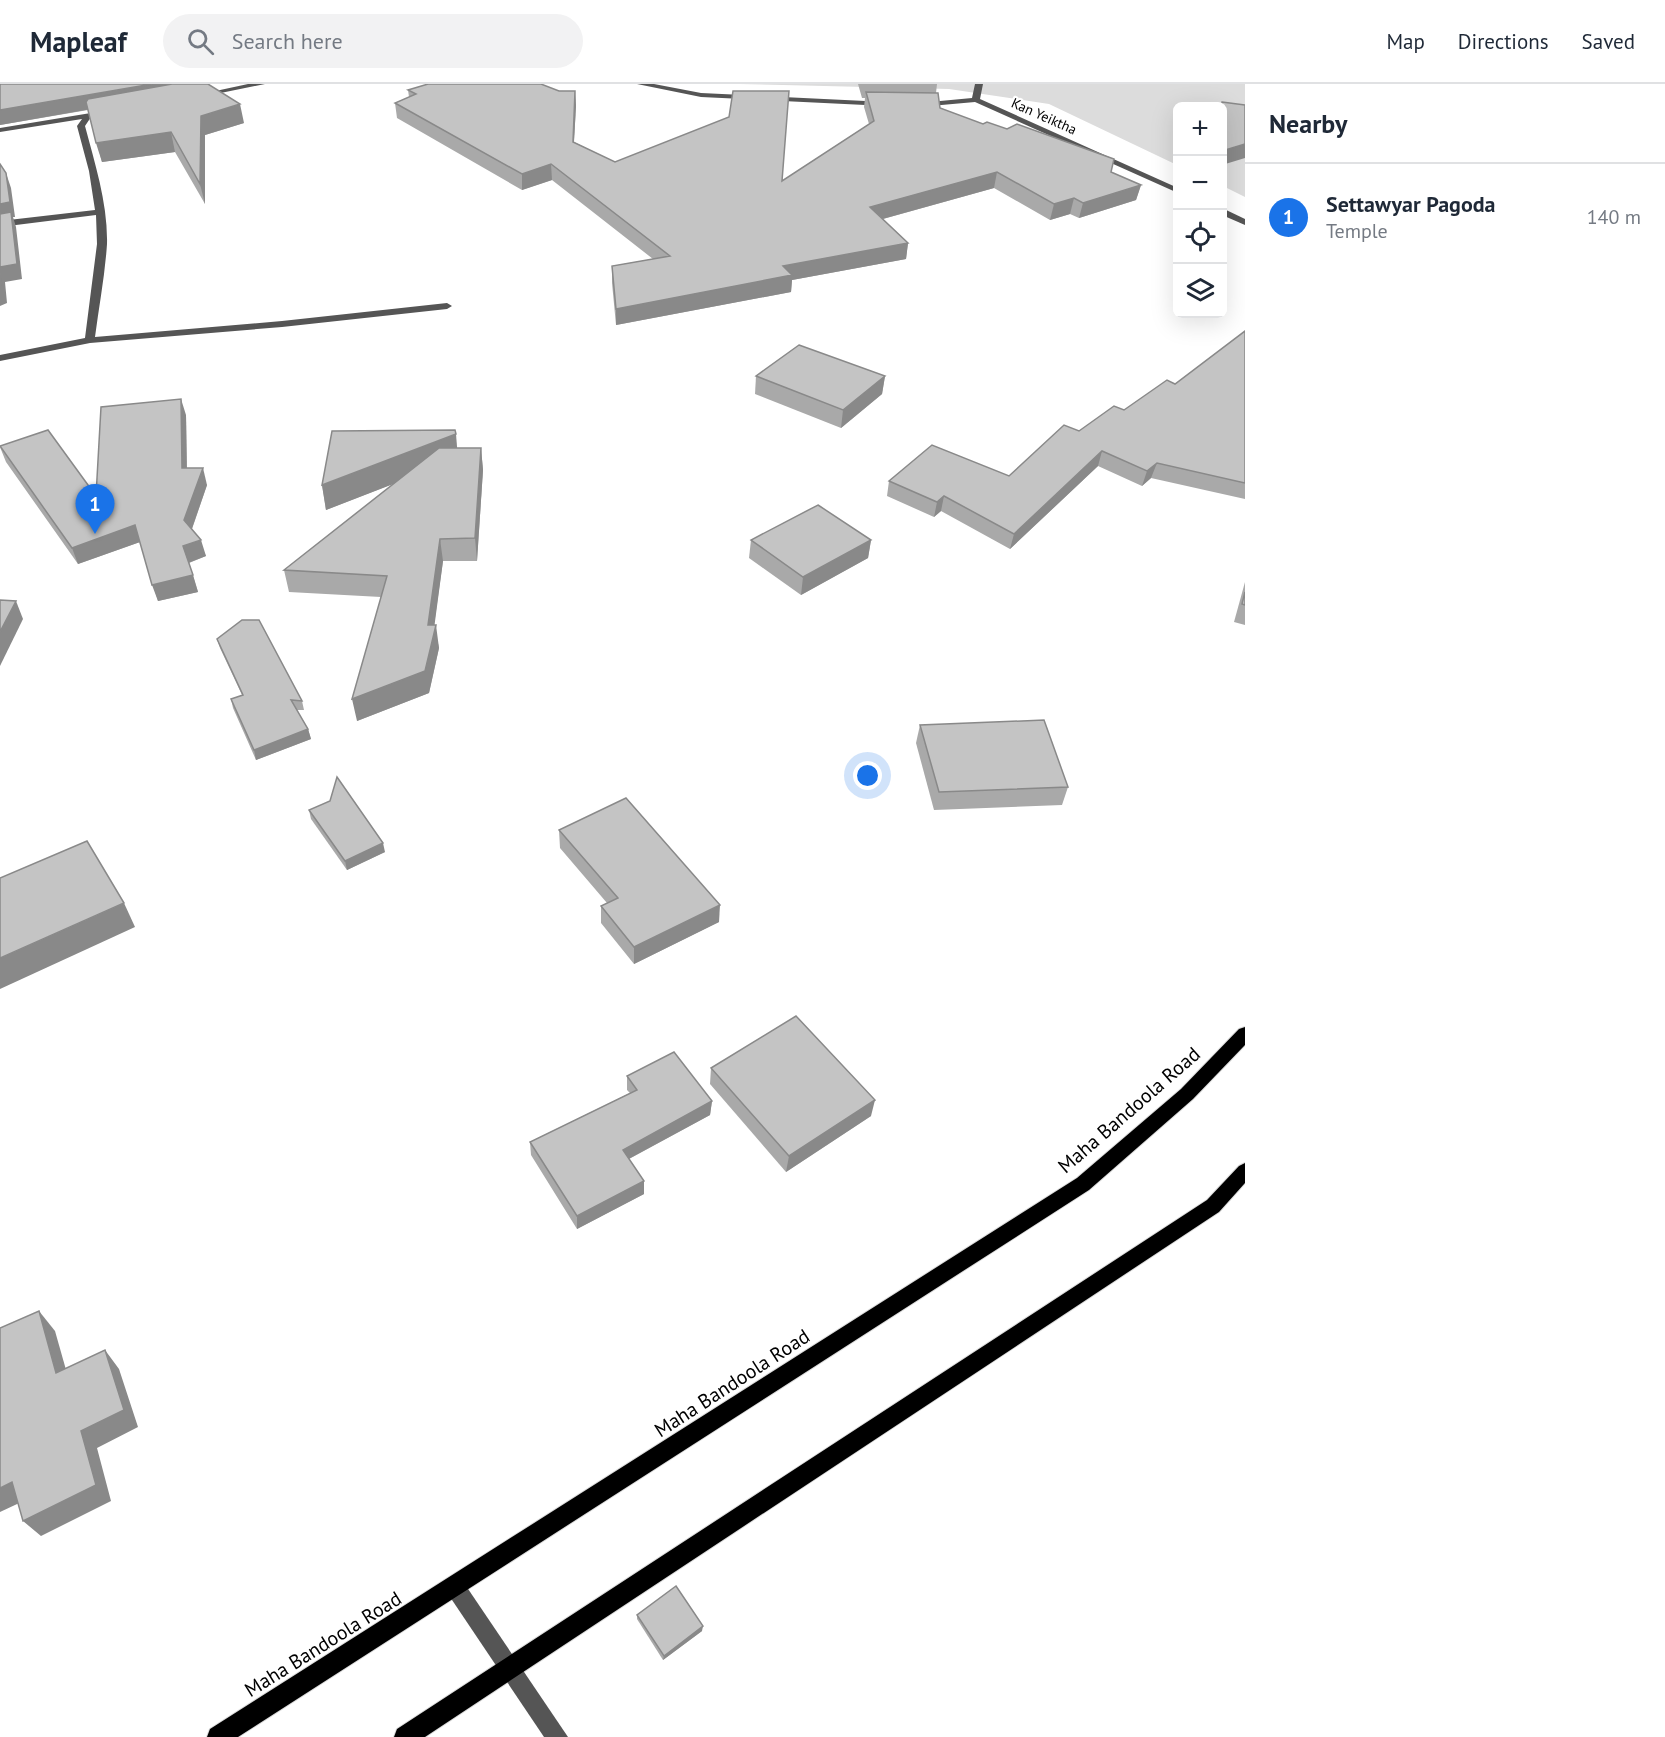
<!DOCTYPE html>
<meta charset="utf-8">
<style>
body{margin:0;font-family:"PT Sans",sans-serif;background:#f2f2f3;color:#1f2937}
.controls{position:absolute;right:18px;top:18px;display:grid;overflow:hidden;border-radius:9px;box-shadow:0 6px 24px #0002}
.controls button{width:54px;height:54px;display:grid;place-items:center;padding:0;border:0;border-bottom:2px solid #e0e1e3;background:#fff;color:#1f2937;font:30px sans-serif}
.you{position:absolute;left:868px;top:692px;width:21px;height:21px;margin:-15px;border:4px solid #fff;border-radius:50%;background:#1a73e8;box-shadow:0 0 0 9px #1a73e833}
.badge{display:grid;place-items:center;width:39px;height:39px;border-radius:50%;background:#1a73e8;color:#fff;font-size:20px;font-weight:700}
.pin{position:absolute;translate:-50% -50px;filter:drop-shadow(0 2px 3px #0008)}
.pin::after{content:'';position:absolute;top:32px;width:21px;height:18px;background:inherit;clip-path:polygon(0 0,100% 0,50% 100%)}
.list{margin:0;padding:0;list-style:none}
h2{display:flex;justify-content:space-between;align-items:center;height:78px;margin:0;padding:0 24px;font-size:26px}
h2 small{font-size:20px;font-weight:400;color:#747a83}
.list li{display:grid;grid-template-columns:39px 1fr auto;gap:18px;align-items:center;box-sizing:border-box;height:108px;padding:0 24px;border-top:2px solid #e0e1e3}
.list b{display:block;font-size:22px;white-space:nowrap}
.list p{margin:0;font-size:20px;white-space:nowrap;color:#747a83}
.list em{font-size:20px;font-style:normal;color:#747a83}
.icon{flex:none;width:33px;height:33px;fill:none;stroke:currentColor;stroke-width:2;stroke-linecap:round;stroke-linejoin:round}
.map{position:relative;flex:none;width:1245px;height:1653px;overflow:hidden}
header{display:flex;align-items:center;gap:36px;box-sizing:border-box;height:84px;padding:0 30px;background:#fff;border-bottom:2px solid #e0e1e3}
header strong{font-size:28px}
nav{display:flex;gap:33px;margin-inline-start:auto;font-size:21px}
.search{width:420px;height:54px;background:#f2f2f3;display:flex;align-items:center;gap:15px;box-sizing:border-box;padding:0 21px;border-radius:33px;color:#747a83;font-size:22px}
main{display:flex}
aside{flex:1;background:#fff}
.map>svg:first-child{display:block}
.green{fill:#dcdcdc}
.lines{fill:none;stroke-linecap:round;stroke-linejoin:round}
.major-casing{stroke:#dbdbdb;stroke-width:2}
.minor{fill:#555;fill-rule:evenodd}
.major{fill:#000;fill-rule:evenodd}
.wall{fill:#a9a9a9}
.shaded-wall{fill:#898989}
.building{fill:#c4c4c4;stroke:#898989;stroke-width:1.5}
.labels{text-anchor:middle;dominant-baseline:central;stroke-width:4.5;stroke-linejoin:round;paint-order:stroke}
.far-street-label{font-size:14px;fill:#000;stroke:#fff}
.near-street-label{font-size:20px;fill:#000;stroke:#fff}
</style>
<header>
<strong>Mapleaf</strong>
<div class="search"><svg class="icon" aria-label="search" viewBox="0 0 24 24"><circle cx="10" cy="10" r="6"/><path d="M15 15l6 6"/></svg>Search here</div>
<nav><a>Map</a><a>Directions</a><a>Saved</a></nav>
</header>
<main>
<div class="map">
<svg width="1245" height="1653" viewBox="0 0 1245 1653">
<rect width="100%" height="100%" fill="#fff"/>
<path class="green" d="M740,0h505v113l-22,-11 -1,-80h-44l-1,59 -128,-61 -100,-15z"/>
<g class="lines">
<defs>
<g id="major">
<path d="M1245,943v18l-52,54 -104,91 -851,547h-31l3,-8 867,-551 104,-89 58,-60z"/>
<path d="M1245,1079v20l-26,29 -794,525h-31l3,-8 810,-529 32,-34z"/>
</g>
</defs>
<use href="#major" class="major-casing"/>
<g class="minor">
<path d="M248,0h17l-64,13 -4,-2z"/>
<path d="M637,0h17l47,9 185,9 4,2 -4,2 -185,-9z"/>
<path d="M975,0h8l-3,15 198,89v5l-203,-91 -56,5 -4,-2 4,-2 53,-5z"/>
<path d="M109,26l4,2 -1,2 -21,3 -6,9c10,38 23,78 22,118 -2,31 -8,62 -12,93l187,-16 165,-18 5,3 -5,3 -165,18 -192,16 -90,18v-6l85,-17 12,-94 -1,-29 -96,12v-6l95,-11 -6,-39 -12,-45 5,-7 -82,13v-4z"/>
<path d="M1222,124l23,11v6l-23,-10z"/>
<path d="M455,1493l7,3 106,157h-24l-96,-143 -3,-7 3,-7z"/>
</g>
<use href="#major" class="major"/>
</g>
<g class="wall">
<path d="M0,0l244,39 -39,12v69l-30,-52 -73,10 -14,-52 -88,15z"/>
<path d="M858,0h79l-1,9 4,15 171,64 30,13 -5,15 -57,18 -9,-4 -20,6 -56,-32 -111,31 25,24 -2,16 -114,21 -1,12 -175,33 -4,-42v-17l41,-7 -101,-79 -30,10 -125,-72 -2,-15 14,-6 -1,-7 167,1 1,15 -2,36 41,20 167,19 87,-57 -5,-17 1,-9h-3z"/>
<path d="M1245,247v168l-94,-21 -9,8 -44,-20 -88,83 -69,-38 -7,6 -47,-21 2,-15 120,-5 70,-45 45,-21 51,-26z"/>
<path d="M756,292h129l-3,18 -41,34 -86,-34z"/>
<path d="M186,331l1,53 20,17 -15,44 14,27 -17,7 9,29 -40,9 -18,-59 -62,22 -72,-102 -6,-15 96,49z"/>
<path d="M457,364h24l2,22 -6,91h-34l-9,64 5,23 -10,45 -72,28 24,-124 -92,-5 -5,-22 111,-87 -69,27 -4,-25z"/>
<path d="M751,456h120l-3,18 -67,37 -52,-37z"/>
<path d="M1245,498v43l-11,-3z"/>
<path d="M217,555l85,62 2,9h-7l11,19 3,10 -55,21 -23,-52 -2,-9 11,-4 -22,-47z"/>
<path d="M920,641l148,62 -6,18 -128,5 -18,-67z"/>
<path d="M309,726l76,42 -38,18 -36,-51z"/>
<path d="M559,746l160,92 -85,42 -33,-41v-17l6,-3 -47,-55z"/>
<path d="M711,984l160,48 -85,56 -76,-88z"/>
<path d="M627,992l85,25 -2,14 -81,44 15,35 -67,35 -46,-74 -1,-13 100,-49 -3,-3z"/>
<path d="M637,1531l65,16 -39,29 -26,-41z"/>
</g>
<g class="shaded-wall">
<path d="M152,0h41l1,7 -194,34v-15z"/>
<path d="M575,7l1,15 -3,51v-15z"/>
<path d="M240,20l4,19 -39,12v69l-5,-20 1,-68z"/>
<path d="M171,48l4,20 -73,10 -6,-19z"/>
<path d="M1245,60v14l-23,7v-14z"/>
<path d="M551,80l1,16 -30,10v-16z"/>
<path d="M997,88l-3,16 -126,35 2,-16z"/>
<path d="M6,89l5,15 4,29h-2l3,10 6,52 -17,3 2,21 -7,3v-102z"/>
<path d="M1141,101l-5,15 -57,18 4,-15z"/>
<path d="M1074,114l-4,16 -20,6 4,-16z"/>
<path d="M908,159l-2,16 -114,21 -1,12 -175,33v-16l167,-43z"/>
<path d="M885,292l-3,18 -41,34 2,-18z"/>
<path d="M181,315l5,16 1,70 -5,-17z"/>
<path d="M456,350l2,25 -132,51 -4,-25z"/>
<path d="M481,364l2,22 -6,91 -2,-23z"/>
<path d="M1102,367l-4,15 -88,83 4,-15z"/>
<path d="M1157,379l-6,15 -9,8 5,-15z"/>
<path d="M203,384l4,17 -18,52 -5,-17z"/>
<path d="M944,412l-3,15 -7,6 3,-15z"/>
<path d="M135,441l5,17 -62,22 -6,-16z"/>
<path d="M440,455l3,22 -11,83 4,-19 3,23 -10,45 -72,28 -5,-22 76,-74z"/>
<path d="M201,456l5,16 -18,7 -5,-17z"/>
<path d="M871,456l-3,18 -67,37 2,-18z"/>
<path d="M193,491l5,17 -40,9 -6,-16z"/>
<path d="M16,517l7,18 -23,47v-34z"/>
<path d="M308,645l3,10 -55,21 -2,-10z"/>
<path d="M383,759l2,9 -38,18 -2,-9z"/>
<path d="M124,819l11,24 -135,62v-31z"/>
<path d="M720,821l-1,17 -85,42v-17z"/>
<path d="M875,1016l-4,16 -85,56 3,-16z"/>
<path d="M712,1017l-2,14 -87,47v-12z"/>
<path d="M644,1097v13l-67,35v-13z"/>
<path d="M39,1227l16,20 17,60 -16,-18z"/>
<path d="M105,1266l14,19 19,58 -41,21 14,53 -70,35 -18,-15z"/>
<path d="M12,1398l18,16 -30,14v-24z"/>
<path d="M703,1542l-1,5 -39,29 1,-4z"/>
</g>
<g class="building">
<path d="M0,0h152l-152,26z"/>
<path d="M172,0h36l32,20 -39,12 -1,68 -29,-52 -75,11 -10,-41 2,-3z"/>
<path d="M428,0h113l18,7h16l-2,51 42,20 114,-45 4,-26h56l-7,90 92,-60 -8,-29 72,1 2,15 43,16 4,-2 20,7 10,-5 97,35 -3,13 30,13 -58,18 -9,-5 -20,6 -57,-32 -127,35 38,36 -125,23 9,9 -176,34 -4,-43 58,-10 -119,-92 -29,10 -127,-71 21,-9 -8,-4z"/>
<path d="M1222,18l23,3v39l-23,7v-45h-1z"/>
<path d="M0,80l6,9 4,29 -10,2z"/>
<path d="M11,128l6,52 -17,3v-53z"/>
<path d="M0,188l1,15 -1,1z"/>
<path d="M1245,247v152l-88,-20 -10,8 -45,-20 -88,83 -70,-38 -7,6 -48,-21 43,-36 77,31 55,-51 15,6 35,-25 10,4 43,-30 8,4z"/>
<path d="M799,261l86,31 -42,34 -87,-34z"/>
<path d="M181,315l1,69h21l-19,52 17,20 -18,6 10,29 -41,10 -17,-60 -63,23 -72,-102 48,-16 48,66 5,-89z"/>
<path d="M455,346l1,4 -134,51 10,-54z"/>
<path d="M439,364h42l-6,90 -35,1 -12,86h8l-11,46 -73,28 35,-123 -103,-6z"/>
<path d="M818,421l53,35 -68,37 -52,-37z"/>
<path d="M1245,508v13l-3,-1z"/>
<path d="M0,516l16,1 -16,31z"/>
<path d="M242,536h17l43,81 -11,-1 17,29 -54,21 -23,-51 12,-4 -26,-56z"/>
<path d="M1044,636l24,67 -129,5 -19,-67z"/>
<path d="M337,693l46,66 -38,18 -36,-51 21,-9z"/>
<path d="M626,714l94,107 -86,42 -33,-41 17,-8 -59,-68z"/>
<path d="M87,757l37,62 -124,55v-80z"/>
<path d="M796,932l79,84 -86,56 -78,-88z"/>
<path d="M674,968l38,49 -89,49 21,31 -67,35 -47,-74 107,-52 -10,-14z"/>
<path d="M39,1227l17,62 49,-23 19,60 -43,21 15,54 -73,36 -11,-39 -12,6v-160z"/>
<path d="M676,1502l27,40 -39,30 -27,-41z"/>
</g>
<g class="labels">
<g class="far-street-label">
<text transform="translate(1044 32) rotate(24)">Kan Yeiktha</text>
</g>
<g class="near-street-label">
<text transform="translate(1129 1026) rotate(-41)">Maha Bandoola Road</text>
<text transform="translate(732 1299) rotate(-33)">Maha Bandoola Road</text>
<text transform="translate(323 1560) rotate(-32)">Maha Bandoola Road</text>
</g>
</g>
</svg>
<div class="controls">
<button>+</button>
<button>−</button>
<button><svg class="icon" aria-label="locate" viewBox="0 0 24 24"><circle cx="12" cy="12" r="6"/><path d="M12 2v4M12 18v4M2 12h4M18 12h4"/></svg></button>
<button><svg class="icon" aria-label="layers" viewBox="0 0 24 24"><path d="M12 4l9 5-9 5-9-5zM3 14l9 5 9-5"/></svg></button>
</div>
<div class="you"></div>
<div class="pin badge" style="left:95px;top:450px">1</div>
</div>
<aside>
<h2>Nearby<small></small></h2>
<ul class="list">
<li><span class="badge">1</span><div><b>Settawyar Pagoda</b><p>Temple</p></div><em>140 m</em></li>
</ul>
</aside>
</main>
